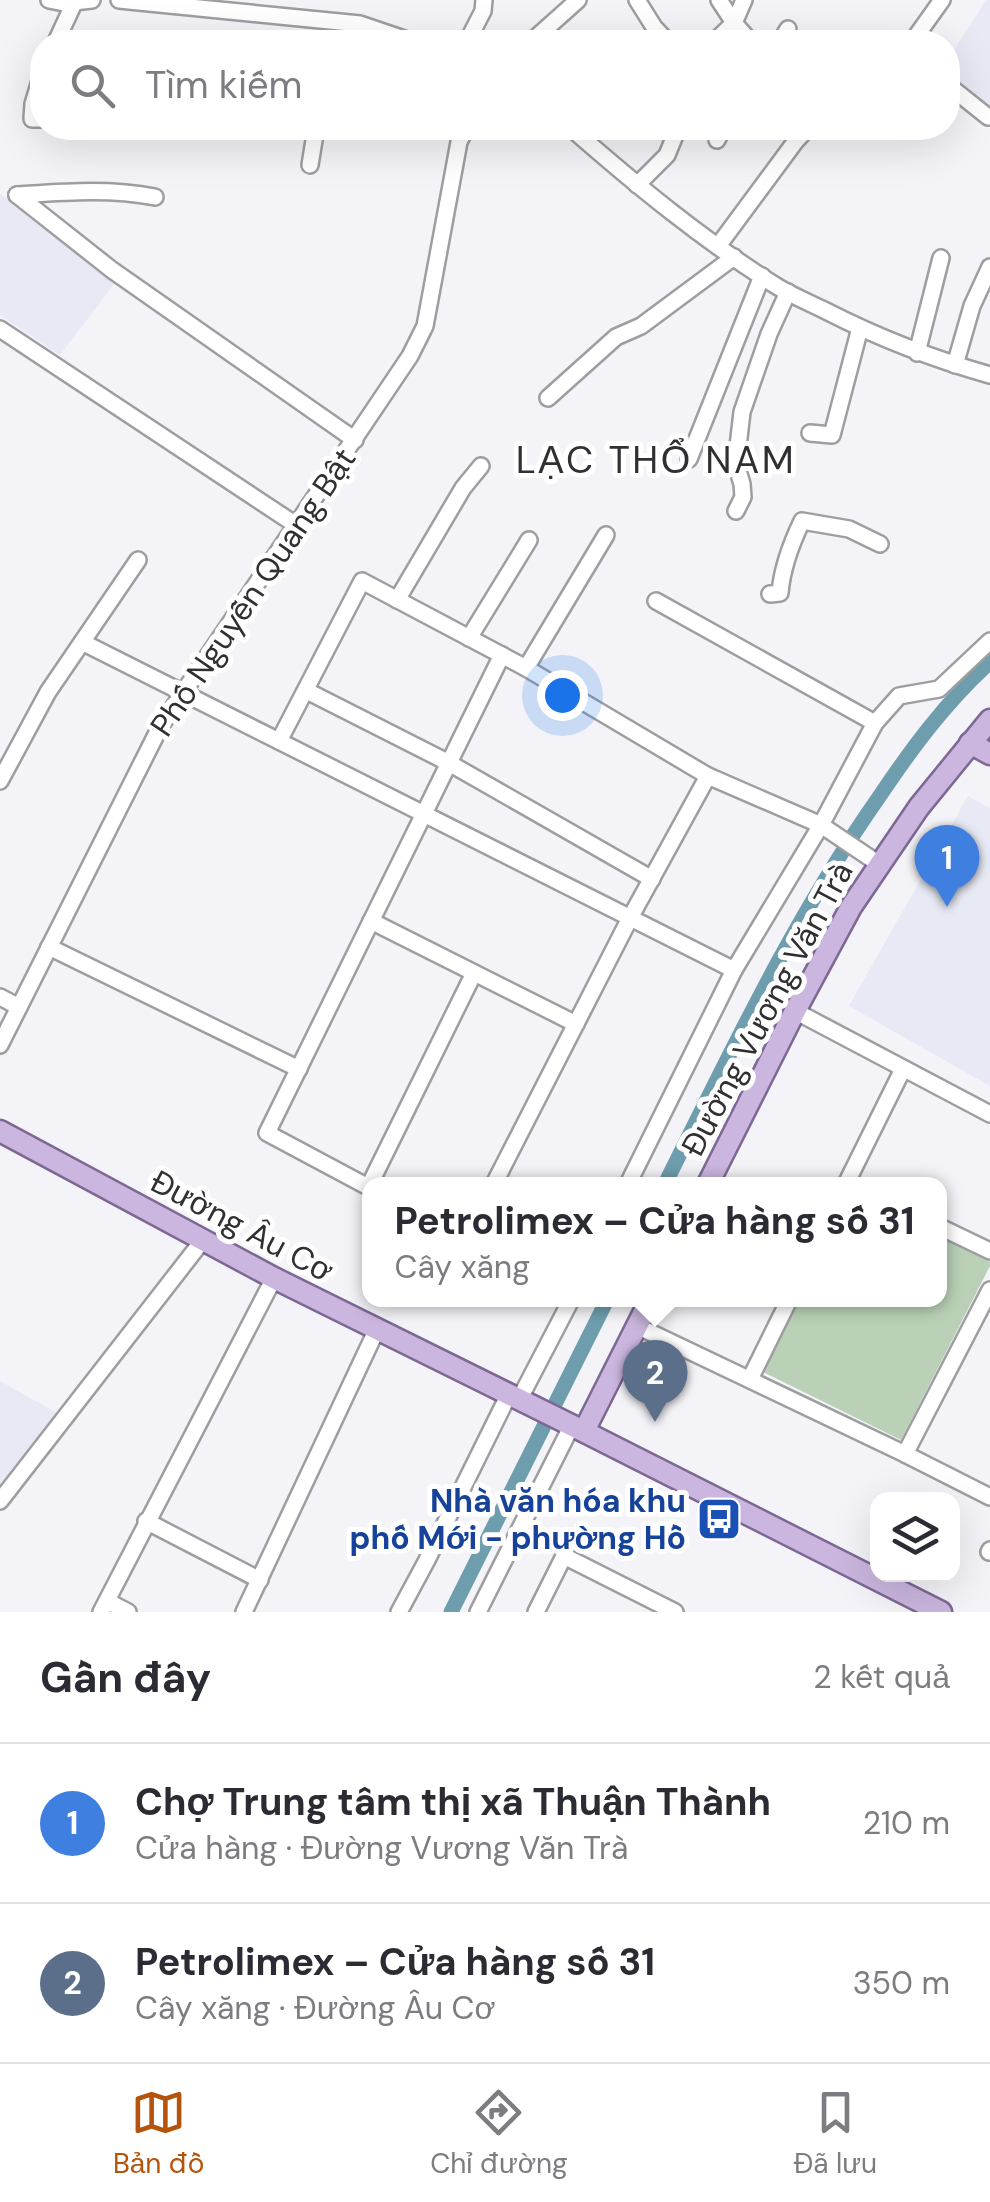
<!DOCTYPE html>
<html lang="vi">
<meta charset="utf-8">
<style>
body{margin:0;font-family:"DM Sans",sans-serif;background:#f2f2f3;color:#2b2b33}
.controls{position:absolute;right:30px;bottom:30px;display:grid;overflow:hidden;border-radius:20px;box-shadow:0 10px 40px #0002}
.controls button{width:90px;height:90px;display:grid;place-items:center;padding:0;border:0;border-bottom:2px solid #e1e1e2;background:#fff;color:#2b2b33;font:50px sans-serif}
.you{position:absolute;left:562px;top:695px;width:35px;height:35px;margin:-25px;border:8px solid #fff;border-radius:50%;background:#1a73e8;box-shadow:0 0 0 15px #1a73e833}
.badge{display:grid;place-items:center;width:65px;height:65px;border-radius:50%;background:#b45309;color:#fff;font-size:32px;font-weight:700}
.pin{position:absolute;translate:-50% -82px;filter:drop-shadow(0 2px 5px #0008)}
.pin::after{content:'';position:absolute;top:52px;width:35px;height:30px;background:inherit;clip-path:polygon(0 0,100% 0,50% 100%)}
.popup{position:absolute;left:362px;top:1177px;width:585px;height:130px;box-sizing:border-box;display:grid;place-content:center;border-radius:20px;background:#fff;filter:drop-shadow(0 2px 8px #0005);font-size:32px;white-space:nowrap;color:#7c7c81}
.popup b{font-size:38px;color:#2b2b33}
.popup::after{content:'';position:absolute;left:50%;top:100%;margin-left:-20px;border:20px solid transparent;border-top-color:#fff}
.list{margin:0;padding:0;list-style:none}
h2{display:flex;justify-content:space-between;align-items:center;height:130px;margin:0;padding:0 40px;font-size:42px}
h2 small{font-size:32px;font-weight:400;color:#7c7c81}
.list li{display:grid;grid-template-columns:65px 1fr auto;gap:30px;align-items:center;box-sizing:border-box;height:160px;padding:0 40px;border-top:2px solid #e1e1e2}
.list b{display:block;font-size:38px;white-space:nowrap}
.list p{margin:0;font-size:32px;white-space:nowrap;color:#7c7c81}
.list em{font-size:32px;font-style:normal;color:#7c7c81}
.icon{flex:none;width:55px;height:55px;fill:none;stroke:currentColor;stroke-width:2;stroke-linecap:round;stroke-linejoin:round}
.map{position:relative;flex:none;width:990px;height:1612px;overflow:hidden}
.search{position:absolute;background:#fff;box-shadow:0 10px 40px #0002;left:30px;right:30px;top:30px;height:110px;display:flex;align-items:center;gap:25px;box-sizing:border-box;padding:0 35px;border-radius:40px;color:#7c7c81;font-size:38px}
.sheet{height:450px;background:#fff}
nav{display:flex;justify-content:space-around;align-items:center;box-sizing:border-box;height:140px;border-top:2px solid #e1e1e2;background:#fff;font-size:28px;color:#7c7c81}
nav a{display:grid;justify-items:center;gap:5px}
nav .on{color:#b45309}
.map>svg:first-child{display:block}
.built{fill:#e7e9f4}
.green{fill:#bad1b7}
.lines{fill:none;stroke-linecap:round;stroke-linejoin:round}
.canal{stroke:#6e9ead;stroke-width:15}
.minor-casing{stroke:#9e9ea2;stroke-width:20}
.major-casing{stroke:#7d6894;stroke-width:25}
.minor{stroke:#fff;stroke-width:15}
.major{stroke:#cab6de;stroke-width:20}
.labels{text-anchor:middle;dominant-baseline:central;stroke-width:10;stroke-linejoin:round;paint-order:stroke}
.street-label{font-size:32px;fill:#303032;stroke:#fff}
.transit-label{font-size:32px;font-weight:bold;fill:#164399;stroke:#fff;text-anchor:end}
.quarter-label{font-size:38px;letter-spacing:2.5px;fill:#303032;stroke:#fff}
</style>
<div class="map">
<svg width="990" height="1612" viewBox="0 0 990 1612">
<rect width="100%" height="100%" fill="#f4f4f8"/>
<g class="built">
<path d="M986,0h4v108l-42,-30v-18z"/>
<path d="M0,194l117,86 -57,75 -60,-40z"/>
<path d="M968,796l22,12v278l-141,-80z"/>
<path d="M0,1381l57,32 -57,74z"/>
</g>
<path class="green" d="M940,1237l50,25v4l-89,174 -138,-68 35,-72h142z"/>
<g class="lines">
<g class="canal">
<path d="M665,1184c66,-132 129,-266 214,-387 33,-49 67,-95 111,-135"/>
<path d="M451,1612l156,-312"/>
</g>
<defs>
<g id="minor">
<path d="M49,0l15,3 28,-3"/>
<path d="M119,0l241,24 53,18"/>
<path d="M637,0l17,27 14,15"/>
<path d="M719,0l15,23 17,19"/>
<path d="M56,42l18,-39"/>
<path d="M467,42l16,-31 1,-11"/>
<path d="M531,42l47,-42"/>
<path d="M714,42l20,-19 10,-23"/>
<path d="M780,42l8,-13"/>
<path d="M912,42l30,-42"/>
<path d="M42,74l-9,30 -1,15h10"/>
<path d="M948,85l40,32"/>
<path d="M571,128c65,57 133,113 207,159 15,9 32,16 48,24 53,27 107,48 164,64"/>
<path d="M717,140l6,-12"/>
<path d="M310,165l6,-37"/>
<path d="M637,185l30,-30 11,-27"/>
<path d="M17,195l95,75 243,170"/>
<path d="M17,195c47,-3 92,-7 138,2"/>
<path d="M718,246l77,-104 13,-14"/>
<path d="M0,329l296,196"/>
<path d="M917,353l24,-95"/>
<path d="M955,365l17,-59 18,-39"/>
<path d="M548,398l68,-61 25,-11 93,-69"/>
<path d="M810,433l22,2 28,-107"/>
<path d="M689,459l73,-183"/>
<path d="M736,511l7,-14 -1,-13 -6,-20 6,-52 27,-78 19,-42"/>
<path d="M770,594l10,-1c2,-25 11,-49 22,-72l47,8 31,15"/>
<path d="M397,600l66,-112 18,-22"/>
<path d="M656,601l219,122"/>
<path d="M469,638l60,-98"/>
<path d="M82,642l652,328"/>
<path d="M526,668l80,-133"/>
<path d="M307,691l142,72 203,116"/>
<path d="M279,741l83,-160 164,87 182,108 113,49 58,39"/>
<path d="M0,781l48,-89 90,-132"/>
<path d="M371,921l205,103"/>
<path d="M49,947l250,122"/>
<path d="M0,997l19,10"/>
<path d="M795,1011l195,103"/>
<path d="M0,1045l160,-318 250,-371 15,-30 34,-184 7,-14"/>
<path d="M370,1184l104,-211"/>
<path d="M494,1184l136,-266 78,-142"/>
<path d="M628,1184l106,-214 87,-145 54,-102 24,-27 40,-7 51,-48"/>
<path d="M846,1184l57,-115"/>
<path d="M370,1188l-103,-55 235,-478"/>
<path d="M940,1227l50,24"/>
<path d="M637,1326l268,128 85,43"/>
<path d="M750,1379l39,-79"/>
<path d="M519,1400l52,-100"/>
<path d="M905,1454l85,-164"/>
<path d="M0,1501l203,-261"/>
<path d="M146,1521l114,59"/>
<path d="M989,1552l1,-2"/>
<path d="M107,1601l21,11"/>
<path d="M101,1612l173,-334"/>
<path d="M244,1612l133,-283"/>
<path d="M399,1612l28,-52 82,-166"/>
<path d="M478,1612l94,-187"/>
<path d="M536,1612l28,-56 111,56"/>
</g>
<g id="major">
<path d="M970,743l20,11"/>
<path d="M0,1131l274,147 293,145 374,189"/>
<path d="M708,1184l87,-173 56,-104 68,-100 71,-87"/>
<path d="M584,1431l66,-131"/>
</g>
</defs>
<use href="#minor" class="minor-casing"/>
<use href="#major" class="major-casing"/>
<use href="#minor" class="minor"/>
<use href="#major" class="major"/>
</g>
<defs>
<symbol id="bus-square" viewBox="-11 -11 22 22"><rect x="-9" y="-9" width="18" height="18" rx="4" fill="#1a4fb4" stroke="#fff"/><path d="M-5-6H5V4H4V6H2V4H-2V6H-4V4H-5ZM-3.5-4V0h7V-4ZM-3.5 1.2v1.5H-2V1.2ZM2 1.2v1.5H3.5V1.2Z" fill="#fff"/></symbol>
</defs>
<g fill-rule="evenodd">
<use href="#bus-square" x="694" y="1494" width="50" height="50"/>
</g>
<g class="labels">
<g class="street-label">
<text transform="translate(253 592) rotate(-56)">Phố Nguyễn Quang Bật</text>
<text transform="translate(767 1009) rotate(-62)">Đường Vương Văn Trà</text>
<text transform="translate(242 1226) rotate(28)">Đường Âu Cơ</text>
</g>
<g class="transit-label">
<text x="686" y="1501">Nhà văn hóa khu<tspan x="686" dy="37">phố Mới - phường Hồ</tspan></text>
</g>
<g class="quarter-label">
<text x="656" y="460">LẠC THỔ NAM</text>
</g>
</g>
</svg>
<div class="controls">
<button><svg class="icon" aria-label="layers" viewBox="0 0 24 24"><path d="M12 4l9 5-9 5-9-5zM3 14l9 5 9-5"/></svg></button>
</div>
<div class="you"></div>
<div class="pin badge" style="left:947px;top:907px;background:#3f7fe0">1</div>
<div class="pin badge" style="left:655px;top:1422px;background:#5c6f8a">2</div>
<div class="popup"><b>Petrolimex – Cửa hàng số 31</b>Cây xăng</div>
<div class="search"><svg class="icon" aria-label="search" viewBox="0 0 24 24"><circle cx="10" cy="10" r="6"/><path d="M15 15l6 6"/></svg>Tìm kiếm</div>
</div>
<section class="sheet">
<h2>Gần đây<small>2 kết quả</small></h2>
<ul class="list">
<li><span class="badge" style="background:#3f7fe0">1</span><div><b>Chợ Trung tâm thị xã Thuận Thành</b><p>Cửa hàng · Đường Vương Văn Trà</p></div><em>210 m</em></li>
<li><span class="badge" style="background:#5c6f8a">2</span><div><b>Petrolimex – Cửa hàng số 31</b><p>Cây xăng · Đường Âu Cơ</p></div><em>350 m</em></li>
</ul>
</section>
<nav>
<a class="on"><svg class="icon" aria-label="map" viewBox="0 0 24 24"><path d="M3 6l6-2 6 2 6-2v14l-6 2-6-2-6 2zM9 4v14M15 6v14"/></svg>Bản đồ</a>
<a><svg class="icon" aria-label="directions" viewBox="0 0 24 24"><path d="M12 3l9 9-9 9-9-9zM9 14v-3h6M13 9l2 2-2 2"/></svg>Chỉ đường</a>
<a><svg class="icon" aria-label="saved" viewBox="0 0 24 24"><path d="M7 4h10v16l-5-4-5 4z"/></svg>Đã lưu</a>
</nav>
